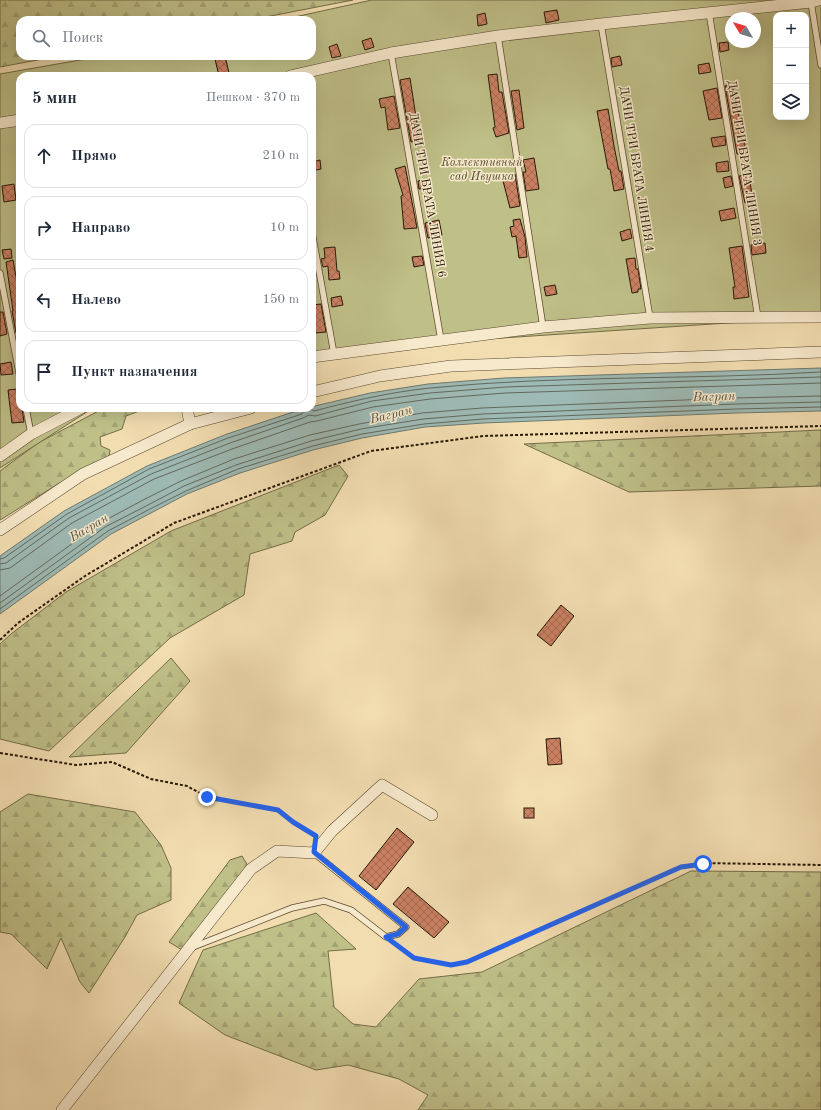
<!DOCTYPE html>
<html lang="ru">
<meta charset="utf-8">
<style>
body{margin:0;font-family:"Old Standard TT",serif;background:#f2f2f3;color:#1f2937}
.controls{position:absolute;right:12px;top:12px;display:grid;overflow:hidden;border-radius:8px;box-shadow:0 4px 16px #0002}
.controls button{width:36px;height:36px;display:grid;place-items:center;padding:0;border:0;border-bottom:1px solid #e0e1e3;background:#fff;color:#1f2937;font:20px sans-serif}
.compass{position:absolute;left:725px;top:12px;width:36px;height:36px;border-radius:50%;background:#fff;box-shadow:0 4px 16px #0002;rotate:308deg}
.stop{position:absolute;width:12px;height:12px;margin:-9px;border:3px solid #2563eb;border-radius:50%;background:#fff}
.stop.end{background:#2563eb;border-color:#fff;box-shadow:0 1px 4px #0008}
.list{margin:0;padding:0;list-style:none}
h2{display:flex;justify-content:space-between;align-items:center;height:52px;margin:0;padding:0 16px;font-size:17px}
h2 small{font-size:13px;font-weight:400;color:#747a83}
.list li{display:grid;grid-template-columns:26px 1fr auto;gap:12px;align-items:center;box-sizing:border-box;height:64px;margin:0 8px 8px;padding:0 8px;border:1px solid #e0e1e3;border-radius:12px}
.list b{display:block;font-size:15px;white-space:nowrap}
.list em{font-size:13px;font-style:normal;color:#747a83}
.icon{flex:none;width:22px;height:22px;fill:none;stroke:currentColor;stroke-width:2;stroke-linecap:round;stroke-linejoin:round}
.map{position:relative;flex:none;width:821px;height:1110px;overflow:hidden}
.search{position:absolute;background:#fff;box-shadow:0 4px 16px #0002;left:16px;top:16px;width:300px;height:44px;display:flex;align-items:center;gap:10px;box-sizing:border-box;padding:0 14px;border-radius:12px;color:#747a83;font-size:15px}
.panel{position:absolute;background:#fff;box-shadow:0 4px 16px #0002;left:16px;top:72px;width:300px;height:340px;border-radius:12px}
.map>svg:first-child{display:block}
.forest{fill:url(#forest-firs);stroke:#736c47}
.green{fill:#bfbf88;stroke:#736c47;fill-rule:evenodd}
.water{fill:#9ebab5;stroke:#6e796f}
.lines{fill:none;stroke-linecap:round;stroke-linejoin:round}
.shore{stroke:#62695e;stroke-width:1}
.building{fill:url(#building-cross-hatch);stroke:#271806}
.service-casing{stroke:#5a4931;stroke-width:7}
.minor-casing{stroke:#5a4931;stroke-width:12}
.path{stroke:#271806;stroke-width:2;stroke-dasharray:3 2;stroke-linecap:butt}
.service{stroke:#f7e9cc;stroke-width:5.5}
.minor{stroke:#f7e9cc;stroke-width:11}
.route{stroke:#2563eb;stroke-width:5}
.labels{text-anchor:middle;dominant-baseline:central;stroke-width:3;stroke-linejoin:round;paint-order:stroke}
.park-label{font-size:12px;font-style:italic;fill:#554a2d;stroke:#f7e9cc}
.street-label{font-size:12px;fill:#271806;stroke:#f7e9cc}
.water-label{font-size:13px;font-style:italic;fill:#515143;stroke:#f7e9cc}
</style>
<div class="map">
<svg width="821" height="1110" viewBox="0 0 821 1110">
<defs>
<pattern id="forest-firs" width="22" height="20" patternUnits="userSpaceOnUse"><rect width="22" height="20" fill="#bfbf88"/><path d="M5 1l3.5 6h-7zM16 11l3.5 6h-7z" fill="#a4a374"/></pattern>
<pattern id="building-cross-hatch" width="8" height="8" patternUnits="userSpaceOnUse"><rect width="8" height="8" fill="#cb8163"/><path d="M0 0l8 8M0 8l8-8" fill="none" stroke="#a56950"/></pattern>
</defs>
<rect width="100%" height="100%" fill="#f2ddb1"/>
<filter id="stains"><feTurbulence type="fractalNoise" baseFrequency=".005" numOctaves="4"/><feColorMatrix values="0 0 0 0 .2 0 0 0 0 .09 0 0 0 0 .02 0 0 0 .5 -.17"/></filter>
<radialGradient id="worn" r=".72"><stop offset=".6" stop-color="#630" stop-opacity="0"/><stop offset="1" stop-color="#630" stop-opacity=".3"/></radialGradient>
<g class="forest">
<path d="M0,0h353l-103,20h-230v36h39l-59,11z"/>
<path d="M104,408h43l-21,8 -4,13 -22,8 1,9 9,4 -1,7 -51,27 -58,36v-49l38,-28z"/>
<path d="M821,430v56l-192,6 -105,-48z"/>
<path d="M339,465l9,11 -23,39 -30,17 -3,9 -42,13 -6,41 -74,43 -121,113 -49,-12v-95l11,-10 55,-42 105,-61z"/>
<path d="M171,658l19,23 -64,72 -57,4z"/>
<path d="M28,794l107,18 26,33 10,23v32l-34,15 -12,22 -36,56 -9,-11 -19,-44 -14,31 -36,-35 -11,-2v-120z"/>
<path d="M242,856l6,10 -66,84 -13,-8 61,-82z"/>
<path d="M691,871l130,1v238h-403l10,-15 -29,-16 -51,-14 -32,5 -91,-35 -46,-32 24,-53 113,-37 40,36 -28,2 6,56 19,17 23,3 43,-48 63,-7z"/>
</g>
<path class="green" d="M372,0h449v322l-63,-1 -286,19 -160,22v-286h-292v332h73l-93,60v-394l103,-18h209v-36h-31zM776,15h30v102h-30zM731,18h24v24h-24z"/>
<path class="water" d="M821,368v43l-85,2 -252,10 -59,4 -63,11 -49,12 -73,23 -53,21 -76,40 -111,80v-58l64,-45 83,-45 80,-32 75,-25 68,-16 58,-9 76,-6z"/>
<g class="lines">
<g class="shore">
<path d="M308,408l6,3c38,-10 77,-19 116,-23 130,-13 261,-8 391,-16"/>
<path d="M0,559l4,-1 63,-44 82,-45 79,-31 74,-24 4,-6"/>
<path d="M0,564l6,-1 63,-45 82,-44 79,-31 73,-25 6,-3 6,1 57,-15 58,-8 75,-6 316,-10"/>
<path d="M0,570l10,-2 62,-45 82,-44 78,-30 78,-27 7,-1 56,-14 57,-8 75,-6 316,-10"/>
<path d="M0,596l102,-74 43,-23 36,-18 53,-22 76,-24 49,-11 63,-11 60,-5 253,-10 86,-2"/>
<path d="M0,603l105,-76 43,-22 36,-19 52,-21 75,-24 50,-12 62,-10 60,-5 253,-10 85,-2"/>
<path d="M0,609l108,-78 42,-22 36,-18 52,-22 75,-23 49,-12 62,-10 59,-5 253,-10 85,-2"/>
</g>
</g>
<g class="building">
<path d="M557,10l2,10 -13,3 -2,-11z"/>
<path d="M485,13l2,11 -9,2 -1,-11z"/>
<path d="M371,38l3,9 -9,3 -3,-9z"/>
<path d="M728,42l1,8 -9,2 -1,-9z"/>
<path d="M337,44l4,12 -9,2 -3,-11z"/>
<path d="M225,56l4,17 -10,3 -4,-17z"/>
<path d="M620,56l2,9 -10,2 -1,-9z"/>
<path d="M709,63l2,9 -12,2 -1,-9z"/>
<path d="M497,74l2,18h3l7,41 -13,4 -3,-9 2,-1 -7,-52z"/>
<path d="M410,78l8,52h3l2,9 -12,3 -11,-62z"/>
<path d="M732,84l8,37h2l4,32 -9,1 -12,-68z"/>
<path d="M717,88l5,30 -13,2 -6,-29z"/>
<path d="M519,90l5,38 -7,2 -6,-39z"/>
<path d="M394,96l6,32 -12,2 -3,-23 -4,1 -2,-9z"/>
<path d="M608,109l6,37 5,25h2l3,18 -10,2 -4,-22h-2l-11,-58z"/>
<path d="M725,136l1,9 -13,2 -2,-9z"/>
<path d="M534,158l5,31 -13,2 -3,-19h3l-3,-12z"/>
<path d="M320,160l1,9 -9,2v-9z"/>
<path d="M728,161l1,10 -12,1 -1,-9z"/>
<path d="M405,166l12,62 -13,1 -3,-33 2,-1 -8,-26z"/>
<path d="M515,174l5,32 -10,2 -8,-31z"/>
<path d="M749,175l4,27 -8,1 -6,-27z"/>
<path d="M731,176l2,10 -8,2 -2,-10z"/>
<path d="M429,179l1,9 -11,1 -1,-8z"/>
<path d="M14,184l2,16 -12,2 -2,-16z"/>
<path d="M734,208l2,10 -15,3 -2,-10z"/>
<path d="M520,219l5,18 2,20 -8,1 -3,-22 -4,1 -2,-10 4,-1 -1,-6z"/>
<path d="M439,220l3,15 -14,3 -3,-15z"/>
<path d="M630,229l2,9 -10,3 -2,-9z"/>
<path d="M765,243l1,10 -14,2 -1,-10z"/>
<path d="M742,246l7,51 -15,2 -1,-12h2l-6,-39z"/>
<path d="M335,247l2,24h2l1,8 -11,1 -1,-14 -5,1 -2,-8 4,-1 -1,-10z"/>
<path d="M11,249l1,9 -8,1 -2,-9z"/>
<path d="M422,256l2,9 -10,2 -2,-10z"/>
<path d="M635,258l1,11h2l3,20h-3v3l-6,1 -6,-34z"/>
<path d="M13,260l7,39v34h-4l-4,-22h1l-7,-49z"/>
<path d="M555,285l2,9 -11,2 -2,-9z"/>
<path d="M341,296l2,9 -11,2 -1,-9z"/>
<path d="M321,304l5,28 -11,1 -3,-28z"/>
<path d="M0,312h3l4,22 -7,2z"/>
<path d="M11,362l2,12 -12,1 -1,-11z"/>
<path d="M18,389l2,19h2l2,14 -12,1 -4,-33z"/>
<path d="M561,605l13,11 -23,30 -14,-11z"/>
<path d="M560,738l2,26 -14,1 -2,-26z"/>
<rect x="524" y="808" width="10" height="10"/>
<path d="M397,828l17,14 -38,48 -17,-14z"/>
<path d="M408,887l41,35 -15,16 -41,-34z"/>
</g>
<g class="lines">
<defs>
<g id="service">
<path d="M811,2l10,63"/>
<path d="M709,12l49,306"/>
<path d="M601,24l49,294"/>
<path d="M498,36l45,291"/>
<path d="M391,53l50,287"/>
<path d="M312,232l22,122"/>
<path d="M0,273l20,105"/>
<path d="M26,408l5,26"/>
<path d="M193,947l99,-39 32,-7 27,9 35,27 12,-3 8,-7 -92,-74"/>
</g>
<g id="minor">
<path d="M290,76l101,-23 107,-17 103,-12 210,-22 8,-2"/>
<path d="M0,123l20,-3"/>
<path d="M312,357l231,-30 107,-9 171,-1"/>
<path d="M312,392l68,-16 71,-10 370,-14"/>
<path d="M187,408l3,16"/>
<path d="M0,456l31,-22 50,-26"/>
<path d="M0,530l83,-56 107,-50 61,-16"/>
<path d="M62,1110l189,-241 26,-18 37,2 18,-22 50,-46 50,30"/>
</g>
</defs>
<use href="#service" class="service-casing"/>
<use href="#minor" class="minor-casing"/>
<g class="path">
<path d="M0,640l18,-17 67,-47 89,-53 197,-72 112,-15 338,-10"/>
<path d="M0,753l76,12 36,-3 39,17 36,7 20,11 71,13 15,12 22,14"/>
<path d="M394,943l20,15 37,7 16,-3 214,-95 22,-4 118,2"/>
</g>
<use href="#service" class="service"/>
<use href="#minor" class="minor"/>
</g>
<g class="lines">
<path class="route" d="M207,797l71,13 15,12 23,14 -2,16 92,75 -8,7 -12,3 28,21 37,7 16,-3 214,-95 22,-3"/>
</g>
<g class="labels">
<g class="park-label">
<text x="482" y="163">Коллективный<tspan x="482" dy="14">сад Ивушка</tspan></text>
</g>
<g class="street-label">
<text transform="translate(744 163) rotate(81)">ДАЧИ ТРИ БРАТА ЛИНИЯ 3</text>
<text transform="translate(636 169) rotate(81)">ДАЧИ ТРИ БРАТА ЛИНИЯ 4</text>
<text transform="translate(427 195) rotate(80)">ДАЧИ ТРИ БРАТА ЛИНИЯ 6</text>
</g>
<g class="water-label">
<text transform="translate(714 397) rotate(-2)">Вагран</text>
<text transform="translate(391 415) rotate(-14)">Вагран</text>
<text transform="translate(89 528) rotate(-31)">Вагран</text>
</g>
</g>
<rect width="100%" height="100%" filter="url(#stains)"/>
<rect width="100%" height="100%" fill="url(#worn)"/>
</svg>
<div class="controls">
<button>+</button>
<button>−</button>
<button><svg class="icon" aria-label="layers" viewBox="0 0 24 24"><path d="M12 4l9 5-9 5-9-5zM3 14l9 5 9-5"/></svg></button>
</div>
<svg class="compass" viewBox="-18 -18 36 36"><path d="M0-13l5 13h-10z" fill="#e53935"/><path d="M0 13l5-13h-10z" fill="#747a83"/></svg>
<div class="stop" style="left:703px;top:864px"></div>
<div class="stop end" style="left:207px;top:797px"></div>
<div class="search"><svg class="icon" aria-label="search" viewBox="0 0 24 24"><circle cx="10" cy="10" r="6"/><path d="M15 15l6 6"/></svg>Поиск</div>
<section class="panel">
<h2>5 мин<small>Пешком · 370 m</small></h2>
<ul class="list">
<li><svg class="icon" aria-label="ahead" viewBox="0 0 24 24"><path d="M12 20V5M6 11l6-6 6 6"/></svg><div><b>Прямо</b></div><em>210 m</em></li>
<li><svg class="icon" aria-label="right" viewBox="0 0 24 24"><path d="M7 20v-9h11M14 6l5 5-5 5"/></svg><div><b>Направо</b></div><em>10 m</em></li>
<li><svg class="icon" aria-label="left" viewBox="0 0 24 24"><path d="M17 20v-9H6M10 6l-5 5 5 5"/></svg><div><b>Налево</b></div><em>150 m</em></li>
<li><svg class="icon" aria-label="arrive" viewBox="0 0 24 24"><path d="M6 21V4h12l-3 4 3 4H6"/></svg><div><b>Пункт назначения</b></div></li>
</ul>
</section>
</div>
